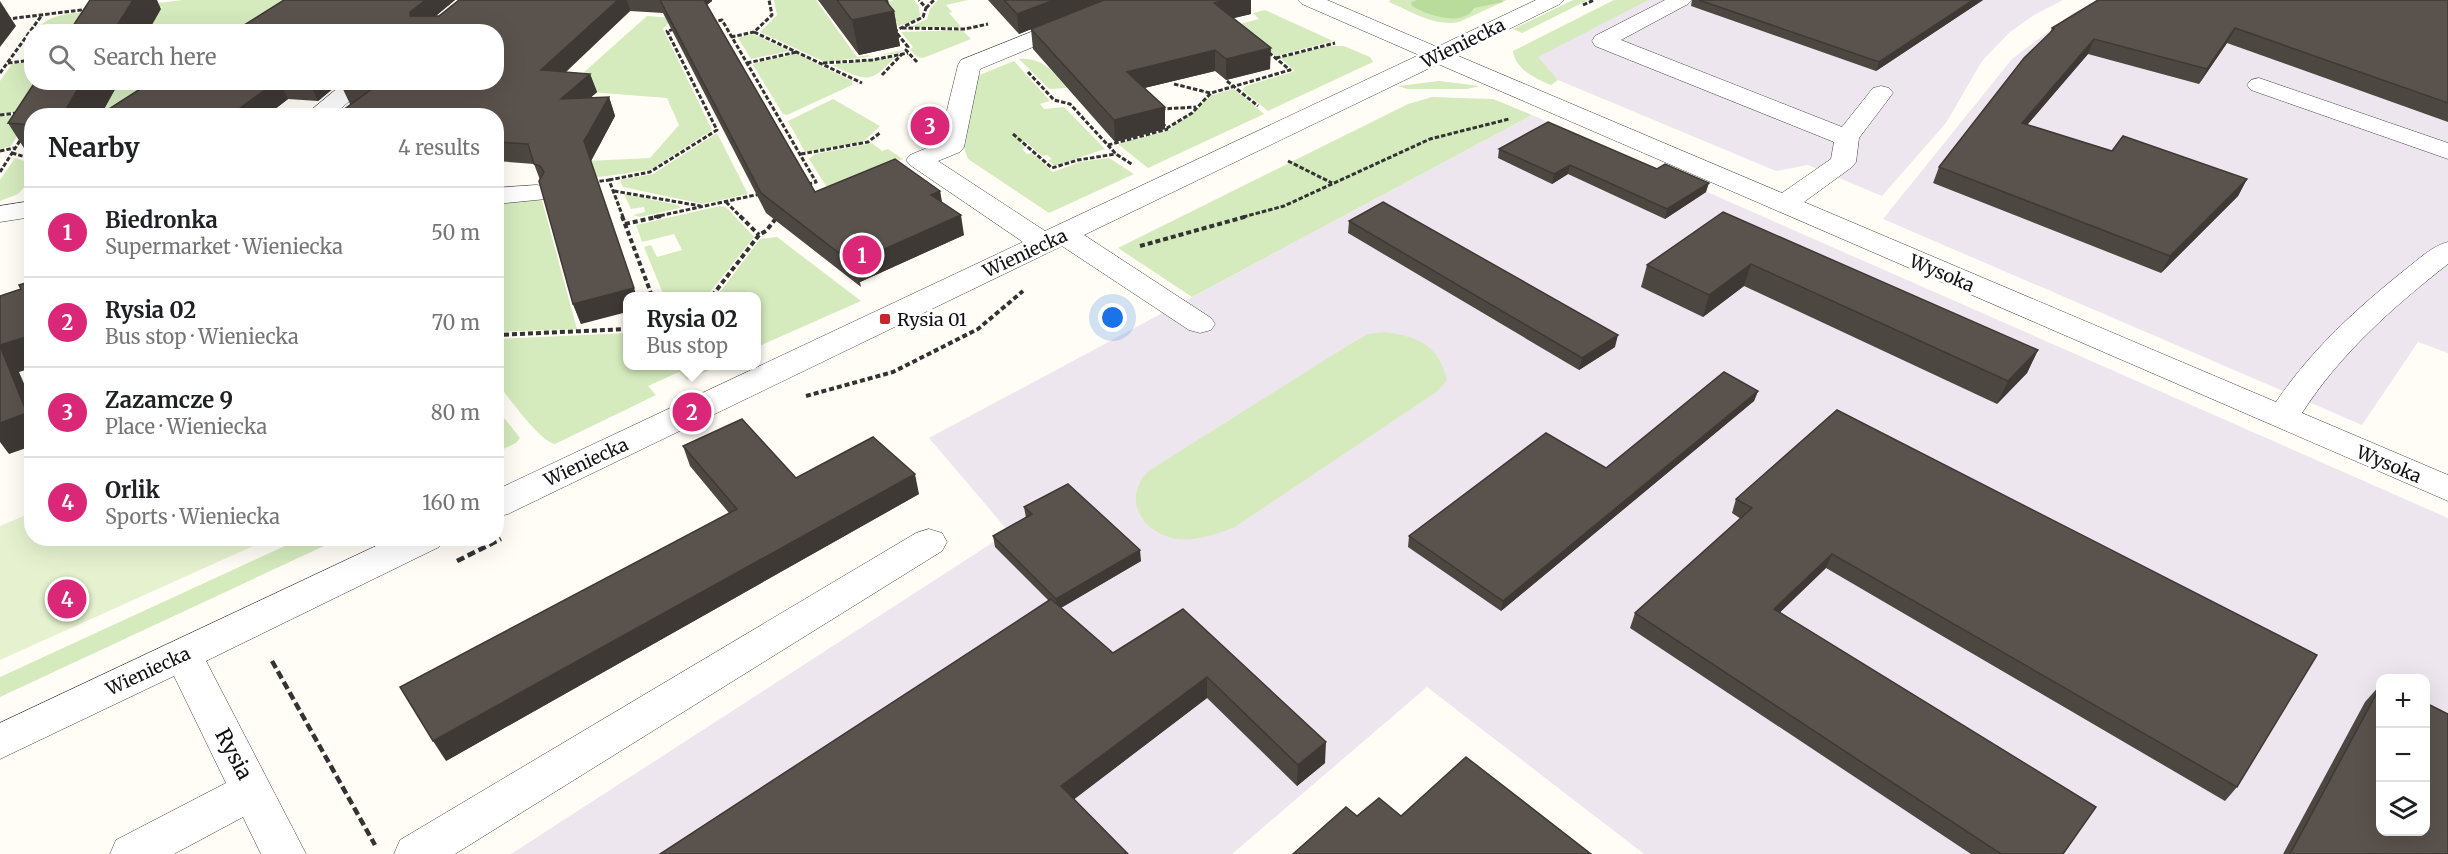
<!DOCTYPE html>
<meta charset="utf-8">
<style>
body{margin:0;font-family:Merriweather,serif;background:#f6f6f6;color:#202124}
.controls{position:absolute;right:18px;bottom:18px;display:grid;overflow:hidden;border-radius:12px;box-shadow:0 6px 24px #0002}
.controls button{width:54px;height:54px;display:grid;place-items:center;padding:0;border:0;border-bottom:2px solid #e0e0e0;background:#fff;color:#202124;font:30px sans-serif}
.you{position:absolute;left:1113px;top:318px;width:21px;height:21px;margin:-15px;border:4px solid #fff;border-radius:50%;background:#1a73e8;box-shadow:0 0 0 9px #1a73e833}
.badge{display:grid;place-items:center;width:39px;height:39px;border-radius:50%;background:#db2777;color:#fff;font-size:20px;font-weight:700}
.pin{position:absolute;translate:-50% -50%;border:3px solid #fff;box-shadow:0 2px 6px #0006}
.popup{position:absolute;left:623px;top:292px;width:138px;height:78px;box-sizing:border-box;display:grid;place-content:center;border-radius:12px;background:#fff;filter:drop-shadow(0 2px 4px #0005);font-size:20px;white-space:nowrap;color:#757577}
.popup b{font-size:22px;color:#202124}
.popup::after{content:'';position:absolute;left:50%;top:100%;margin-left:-12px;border:12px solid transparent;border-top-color:#fff}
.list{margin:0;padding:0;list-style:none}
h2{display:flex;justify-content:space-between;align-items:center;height:78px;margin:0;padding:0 24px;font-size:26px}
h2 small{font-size:20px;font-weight:400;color:#757577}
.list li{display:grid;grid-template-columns:39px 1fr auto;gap:18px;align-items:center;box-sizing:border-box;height:90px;padding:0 24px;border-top:2px solid #e0e0e0}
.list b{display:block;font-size:22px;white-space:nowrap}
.list p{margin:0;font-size:20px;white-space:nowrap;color:#757577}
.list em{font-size:20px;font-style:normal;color:#757577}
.icon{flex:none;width:33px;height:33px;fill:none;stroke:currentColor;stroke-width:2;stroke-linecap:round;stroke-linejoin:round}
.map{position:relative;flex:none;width:2448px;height:854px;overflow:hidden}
.search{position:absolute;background:#fff;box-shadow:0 6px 24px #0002;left:24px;top:24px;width:480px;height:66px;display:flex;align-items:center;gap:15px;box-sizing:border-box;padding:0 21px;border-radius:24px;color:#757577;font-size:22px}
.panel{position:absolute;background:#fff;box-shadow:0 6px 24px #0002;left:24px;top:108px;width:480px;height:438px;border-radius:24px}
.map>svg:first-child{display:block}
.industrial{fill:#eee6ef;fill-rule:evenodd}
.green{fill:#d5ebbd}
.forest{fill:#b9dc9c}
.pitch{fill:#e6f2cf}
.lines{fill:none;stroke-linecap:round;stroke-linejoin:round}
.minor-casing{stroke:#444;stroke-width:1}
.path-far2{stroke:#333;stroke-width:3;stroke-dasharray:4.5 2;stroke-linecap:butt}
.path-far1{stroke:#333;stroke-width:4;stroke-dasharray:5 3;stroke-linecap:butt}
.path{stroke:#333;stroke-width:4.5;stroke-dasharray:8 4;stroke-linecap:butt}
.minor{fill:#fff;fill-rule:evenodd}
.wall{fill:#4d4742}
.shaded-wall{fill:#3f3936}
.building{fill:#5a524d;stroke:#3f3936;stroke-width:1.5}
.poi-dot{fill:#c4262e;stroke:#fff;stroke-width:2}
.labels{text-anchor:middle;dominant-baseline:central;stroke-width:6;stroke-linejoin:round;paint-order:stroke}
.street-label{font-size:18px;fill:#111;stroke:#fff}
.poi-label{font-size:18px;fill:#111;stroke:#fff;text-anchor:start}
.near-street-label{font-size:21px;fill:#111;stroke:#fff}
</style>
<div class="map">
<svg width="2448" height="854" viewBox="0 0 2448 854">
<rect width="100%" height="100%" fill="#fffdf5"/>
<g class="industrial">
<path d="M1649,0h414l-29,15 -24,17 -28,29 -36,62 -64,73 -74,-31 -32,6 -218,-91 -21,-23z"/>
<path d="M2104,0h344v353l-30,-11 -56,83 -479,-206 129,-160 62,-47z"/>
<path d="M1532,115l916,403v336h-804l-217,-167 -195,167h-721l498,-322 -80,-94zM2380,678h46v154h-46z"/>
</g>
<g class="green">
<path d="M183,0h127l-49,31h-113l14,-24 -49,6 4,-5z"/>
<path d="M774,0h42l41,57 11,-2 3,2 31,-7 -3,3 -74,9 -65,-30 17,-17z"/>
<path d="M893,0h21l5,7 1,9 -8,6 -14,4 -17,-20z"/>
<path d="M938,0h30l-22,5 6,7 -3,1 12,14h-51l17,-8 3,-10z"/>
<path d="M1390,0h117l-48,22c-24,5 -49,-11 -70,-20z"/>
<path d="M1573,0h15l-66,33 -9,-4z"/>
<path d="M1614,0h35l-111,57 20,23 -7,5c-15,-6 -36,-16 -38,-34l2,-1z"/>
<path d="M1265,10l68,31 -57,15 -36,-32 19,-5 -6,-6z"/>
<path d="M92,11l-8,20 -49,1c13,-19 35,-18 57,-21z"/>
<path d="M647,16l26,2 -10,11 49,101 -62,40 -110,15 7,-22 103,-5 29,-33 -12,-27 -103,-8z"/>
<path d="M962,30l9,9 -48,19 -6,-1 -7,-8 3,-2 -12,-15z"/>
<path d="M753,34l37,17 -39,8 -13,-21z"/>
<path d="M1329,46h15l26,11 3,5 -105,49 -26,-21 4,-4 49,-15 -15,-13z"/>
<path d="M797,54l55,27v4l-65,30 -4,-1 -30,-49 2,-2z"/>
<path d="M896,56c-26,29 -30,25 -64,9z"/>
<path d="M1019,59c25,-2 33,13 48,29l-18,1z"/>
<path d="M31,61l1,21 19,1 -22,27 -29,4v-33l12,-17z"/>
<path d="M1014,61l36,40 -10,3 4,5 20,-2 41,42 -51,17 -6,-6 4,-1 -5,-4 -5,1 -17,-15 -5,2 5,5 -3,1 5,5 5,-1 21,19 27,-10 29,-4 25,16 -85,39 -81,-54 -4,-11 13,-72z"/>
<path d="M1439,81l41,5 -13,3h-60l-9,-3z"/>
<path d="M119,83h61l-52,32 -86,1z"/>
<path d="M1234,89l30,25 -116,54 -30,-24 53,-14 -1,-2 22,-14 20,-19z"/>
<path d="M1432,97l61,2 39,16 -340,182 -74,-49 290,-144z"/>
<path d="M833,99l47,27 -17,16 -58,10 -17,-31z"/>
<path d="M28,112l3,1 -20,33 -11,3v-32z"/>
<path d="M717,133l31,61 -45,10 -80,-17 -3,-7 33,-6z"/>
<path d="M872,143l10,8 6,-2 15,10 -75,30 -19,-30 6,-5z"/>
<path d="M15,158l16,5v17l-13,14 -18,7v-21z"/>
<path d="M624,194l54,11 2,3 -40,9 -7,-2 12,-3 -1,-5 -13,2z"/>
<path d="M541,197l36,132 -80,3 -1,-132z"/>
<path d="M720,206l6,1 28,30 -47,59h-43l-20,-49 7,-2 6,12 25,-7 -8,-16 -32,8 -6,-17z"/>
<path d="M777,237l84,64 -104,46 -1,-51h-39l43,-57z"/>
<path d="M1385,332c34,5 53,13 62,48l-9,11 -203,136c-18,7 -43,16 -63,11 -33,-9 -48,-39 -25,-66l205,-129 16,-9z"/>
<path d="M627,333l1,33h90l-30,14 -9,-8 -31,14 8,9 -101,49c-17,-4 -46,-47 -58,-61v-44z"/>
<path d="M497,409l23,29 -4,5 -19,9z"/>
<path d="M300,539h39l-339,158v-20z"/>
</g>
<path class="forest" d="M1417,0h85l1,2 -29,6c-11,20 -47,7 -62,-2l-1,-4z"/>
<path class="pitch" d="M31,513l1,25 237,1 -269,121v-134z"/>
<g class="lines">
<defs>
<g id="minor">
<path d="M1111,0h30l-4,4 -157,65 -16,78 -4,5 -22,9 107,70 374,-176 -117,-51 -4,-4h29l110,47 99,-47h28l-4,4 -104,51 326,138 49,-34 3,-17 -239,-96 -3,-5 3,-5 70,-36h27l-4,4 -67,36 221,87 31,-39 8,-2 8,2 4,5 -34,45 -3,24 -4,5 -48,35 472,200c35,-52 81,-94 130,-133 13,-10 26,-23 42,-27v22c-55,43 -108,90 -146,149l146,62v26l-1010,-437 -354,171 127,83 4,6 -4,6 -11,3 -11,-3 -127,-84 -554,268 -12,3v-27l527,-248 -113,-77 -4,-5 4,-5 29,-12 19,-78 3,-5z"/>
<path d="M2259,78l189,65v16l-197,-69 -4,-5 4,-5z"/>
<path d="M345,82h27l-40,34h-28z"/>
<path d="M537,185l9,2 4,6 -4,6 -50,5v-16z"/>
<path d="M32,201v16l-32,5v-16z"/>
<path d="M929,529l13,4 5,9 -5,9 -487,303h-61l6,-14 516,-307z"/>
<path d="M393,538h51l-5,9 -233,114 100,193h-45l-18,-37 -69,37h-64l6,-14 110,-57 -52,-107 -174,83v-36z"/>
</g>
</defs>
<use href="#minor" class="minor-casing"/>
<g class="path-far2">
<path d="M1583,5l11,-5"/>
<path d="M926,8l8,-8"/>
<path d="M0,20l89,-11"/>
<path d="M712,22l10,-2 94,162 -11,3"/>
<path d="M902,28l63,1 23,-5"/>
<path d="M754,32l108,51"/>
<path d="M731,37l23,-5 18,-17 -3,-15"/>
<path d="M1276,58l59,-15"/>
<path d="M917,62l-11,-12 2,-3 -13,-16 28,-14 3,-9 -7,-8"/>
<path d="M8,63l24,-3"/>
<path d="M747,63l50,-11"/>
<path d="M823,63l49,-3 36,-7"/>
<path d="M1028,72l26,28 16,4 46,50 17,11"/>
<path d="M0,73l42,-58"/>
<path d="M882,75l20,-21"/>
<path d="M1227,81l31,25"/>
<path d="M1174,84l36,9"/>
<path d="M1161,109l35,-2"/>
<path d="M0,115l17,-2"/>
<path d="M1162,123l5,5 25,-15 19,-20 79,-23 -23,-19"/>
<path d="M1013,134l39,34 26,-8 38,-6"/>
<path d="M1108,145l60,-16"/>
<path d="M0,151l14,-3"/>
<path d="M12,153l20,6"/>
<path d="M801,154l67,-12 13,-10"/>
<path d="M1288,161l44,22"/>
<path d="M0,172l21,-33"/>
<path d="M609,180l41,-8 67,-42 -50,-99 8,-2"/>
<path d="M593,182l16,-2 14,37"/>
<path d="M614,191l87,15"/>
<path d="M726,202l15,15"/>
<path d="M654,217l106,-23"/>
<path d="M1243,217l41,-11 146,-67 79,-20"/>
</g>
<g class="path-far1">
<path d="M622,216l30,80"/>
<path d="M740,216l19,19"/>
<path d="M625,224l36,-8"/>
<path d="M1140,246l108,-30"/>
<path d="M712,296l47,-61 7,-4 11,-14"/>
<path d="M496,335l132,-6"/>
<path d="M806,396l87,-24 85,-43 45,-38"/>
</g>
<g class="path">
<path d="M457,561l44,-22"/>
<path d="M272,661l103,184"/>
</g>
<use href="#minor" class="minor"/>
</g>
<g class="wall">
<path d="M284,0h171l-19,16h3l20,-16h253v1l-5,4 108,187 125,-1 2,11 22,33 -104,47 1,5 -95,-74 -103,-200 -33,-2 -64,61 24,2 7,18 -7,6 19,-1 6,19 -24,45 -10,163 -8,-20 -33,-124 -6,-16 -38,-3v-45l-146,-12 -9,-19 155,-3z"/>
<path d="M818,0h70l1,5 5,6 6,35 -41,9z"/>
<path d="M988,0h263v14l-18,4 37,51 -44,11 -11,-9 -71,17 21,19v22l-50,13 -82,-93 -2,-20 -12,5z"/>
<path d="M1692,0h291l-107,71 -185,-65z"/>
<path d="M2448,0v122l-221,-79 -28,41 -111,-30 -61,71 85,26 135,28 -9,17 -77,77 -228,-90 6,-16 111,-134 2,-5z"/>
<path d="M35,82h84l-17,31 49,-31h190l-23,19 -30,-2 -22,17h-234v40h-3l-21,-33z"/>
<path d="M1499,149l207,43 -41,27 -97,-45 -16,10 -54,-26z"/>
<path d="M1723,212l315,138 -11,23 -30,31 -253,-118 -41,31 -62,-30 6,-22z"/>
<path d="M1349,221l266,126 -36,23 -231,-137z"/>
<path d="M1758,391l-4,10 -253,210 -93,-64 1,-11 197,-68z"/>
<path d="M683,446l113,32 123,16 -473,267 283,-248 -39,-47z"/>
<path d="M1736,499l501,288 -12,14 -399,-233 -46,44 283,242h-92l-341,-226 5,-15 106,-94 -9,-6z"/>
<path d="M1024,507l117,54 -80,47 52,45 70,-44 142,154 -28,23 -90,-88 -133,101 -414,55 389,-253 -54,-54 -2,-11 33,-18z"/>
<path d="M2380,685v146l68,23h-165l82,-152z"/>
</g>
<g class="shaded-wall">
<path d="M133,0h24l4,9 -13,23h-35z"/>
<path d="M426,0h29l-37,30 -8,-14v-4z"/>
<path d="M618,0h9l3,11 -82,77 -7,-18z"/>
<path d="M701,0h11v1l-9,7z"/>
<path d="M884,0h4l2,12 4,-1 6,35 -41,9 -7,-35z"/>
<path d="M1054,0h51l-86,34 -2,-20z"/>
<path d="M1227,0h24v14l-37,9v-20z"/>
<path d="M1973,0h10l-107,71 3,-9z"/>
<path d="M0,1l16,25 -16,21z"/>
<path d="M2235,28l-8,15 -28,41 8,-15z"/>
<path d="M2094,39l-6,15 -73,85 7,-16z"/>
<path d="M1271,48l-1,21 -44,11v-21z"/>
<path d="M1215,50v21l-87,21 -1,-20z"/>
<path d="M590,74l7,18 -29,26 -7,-19z"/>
<path d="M82,82h37l-19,34h-38z"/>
<path d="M276,82h4l8,17 -22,17h-37z"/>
<path d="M309,82h32l-23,19z"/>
<path d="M609,97l6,19 -24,45 -7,-20z"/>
<path d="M1165,107v22l-50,13 -1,-22z"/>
<path d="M1570,165l-2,9 -16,10 2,-10z"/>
<path d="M2247,179l-9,17 -77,77 9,-17z"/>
<path d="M1709,183l-3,9 -41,27 2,-10z"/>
<path d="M940,191l3,20 -12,-16z"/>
<path d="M961,215l3,20 -104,47 -5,-20z"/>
<path d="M1751,264l-7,22 -41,31 6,-22z"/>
<path d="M634,288l3,9h-10v15l-46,12 -8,-20z"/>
<path d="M32,335v33l-13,4 13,30v44l-23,8 -9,-12v-97z"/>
<path d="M1618,335l-3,12 -36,23 3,-12z"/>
<path d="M2038,350l-11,23 -30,31 11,-23z"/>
<path d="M1758,391l-4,10 -253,210 2,-10z"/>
<path d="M915,474l4,20 -473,267 -13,-20z"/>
<path d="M1140,550l1,11 -84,49 -1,-11z"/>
<path d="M1832,554l-6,14 -57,55 5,-14z"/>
<path d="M1207,677v21l-143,109 -3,-21z"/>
<path d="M1326,742l-1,21 -28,23 1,-21z"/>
</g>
<g class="building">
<path d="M90,0h43l-20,32h-44z"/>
<path d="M284,0h142l-16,12v4h29l20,-16h159l-77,70 49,4 -29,25 48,-2 -25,44 50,147 -61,16 -34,-123 5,-9 -4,-6 -6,-2 -6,-20 -32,-2v-26h-161l38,-28 -32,-3 3,-3h152v-50h-263z"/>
<path d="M660,0h44l111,192 80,-33 45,32 -9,4 30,20 -106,47 2,5 -96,-74z"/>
<path d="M837,0h48l9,11 -42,9z"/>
<path d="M1004,0h50l-37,14z"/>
<path d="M1104,0h123l-13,3 57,45 -45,11 -11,-9 -88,22 38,35 -51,13 -83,-91z"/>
<path d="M1699,0h274l-94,62z"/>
<path d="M2098,0h350v103l-213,-75 -28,41 -113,-30 -72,84 90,28 11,-15 124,43 -77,77 -231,-89 85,-109 30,-29 -2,-1z"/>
<path d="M35,82h47l-20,34h-30v9l-24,-2z"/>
<path d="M151,82h125l-47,34h-131z"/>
<path d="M1548,122l109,47 8,-5 44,19 -42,26 -97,-44 -16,9 -55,-25z"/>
<path d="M1383,202l235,133 -36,23 -233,-137z"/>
<path d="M1723,212l315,138 -30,31 -257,-117 -42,31 -62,-30z"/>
<path d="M32,281v54l-32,10v-49l21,-7 -2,-4z"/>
<path d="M0,346l27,67 -27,10z"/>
<path d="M1724,372l34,19 -255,210 -94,-65 137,-103 60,35z"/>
<path d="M1837,410l480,245 -80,132 -405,-233 -58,55 322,198 -33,47h-62l-366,-241 117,-105 -16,-9z"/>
<path d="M742,419l54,59 77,-41 42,37 -482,267 -33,-54 337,-178 -54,-63z"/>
<path d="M1068,484l72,66 -84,49 -63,-63 39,-22 -8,-7z"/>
<path d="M1051,599l62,54 70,-44 143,133 -28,23 -91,-88 -146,109 67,68h-468z"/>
<path d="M2380,687v144h46v-128l22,11v140h-158z"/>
<path d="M1466,757l125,97h-298l53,-47 11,9 22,-18 22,18z"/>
</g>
<rect class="poi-dot" x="879" y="313" width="12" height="12" rx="3"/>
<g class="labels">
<g class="street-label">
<text transform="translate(1463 43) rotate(-26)">Wieniecka</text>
<text transform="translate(1025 253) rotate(-25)">Wieniecka</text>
<text transform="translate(1942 273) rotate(23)">Wysoka</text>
<text transform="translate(586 462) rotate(-25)">Wieniecka</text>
<text transform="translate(2389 464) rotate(23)">Wysoka</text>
<text transform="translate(148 671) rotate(-25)">Wieniecka</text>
</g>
<g class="poi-label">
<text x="897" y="319">Rysia 01</text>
</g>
<g class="near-street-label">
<text transform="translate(234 754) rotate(62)">Rysia</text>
</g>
</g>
</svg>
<div class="controls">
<button>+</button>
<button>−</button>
<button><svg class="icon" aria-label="layers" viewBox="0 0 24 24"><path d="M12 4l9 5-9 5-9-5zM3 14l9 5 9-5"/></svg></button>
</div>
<div class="you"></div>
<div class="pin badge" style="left:862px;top:255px">1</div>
<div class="pin badge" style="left:692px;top:412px">2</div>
<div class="popup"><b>Rysia 02</b>Bus stop</div>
<div class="pin badge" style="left:930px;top:126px">3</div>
<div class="pin badge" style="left:67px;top:599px">4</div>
<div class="search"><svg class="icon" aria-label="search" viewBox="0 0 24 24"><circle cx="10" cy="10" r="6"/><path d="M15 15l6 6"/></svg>Search here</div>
<section class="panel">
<h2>Nearby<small>4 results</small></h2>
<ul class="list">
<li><span class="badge">1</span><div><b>Biedronka</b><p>Supermarket · Wieniecka</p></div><em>50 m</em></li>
<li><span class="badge">2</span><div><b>Rysia 02</b><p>Bus stop · Wieniecka</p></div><em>70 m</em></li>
<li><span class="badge">3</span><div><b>Zazamcze 9</b><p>Place · Wieniecka</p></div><em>80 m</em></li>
<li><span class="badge">4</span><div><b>Orlik</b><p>Sports · Wieniecka</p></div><em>160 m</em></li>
</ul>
</section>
</div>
